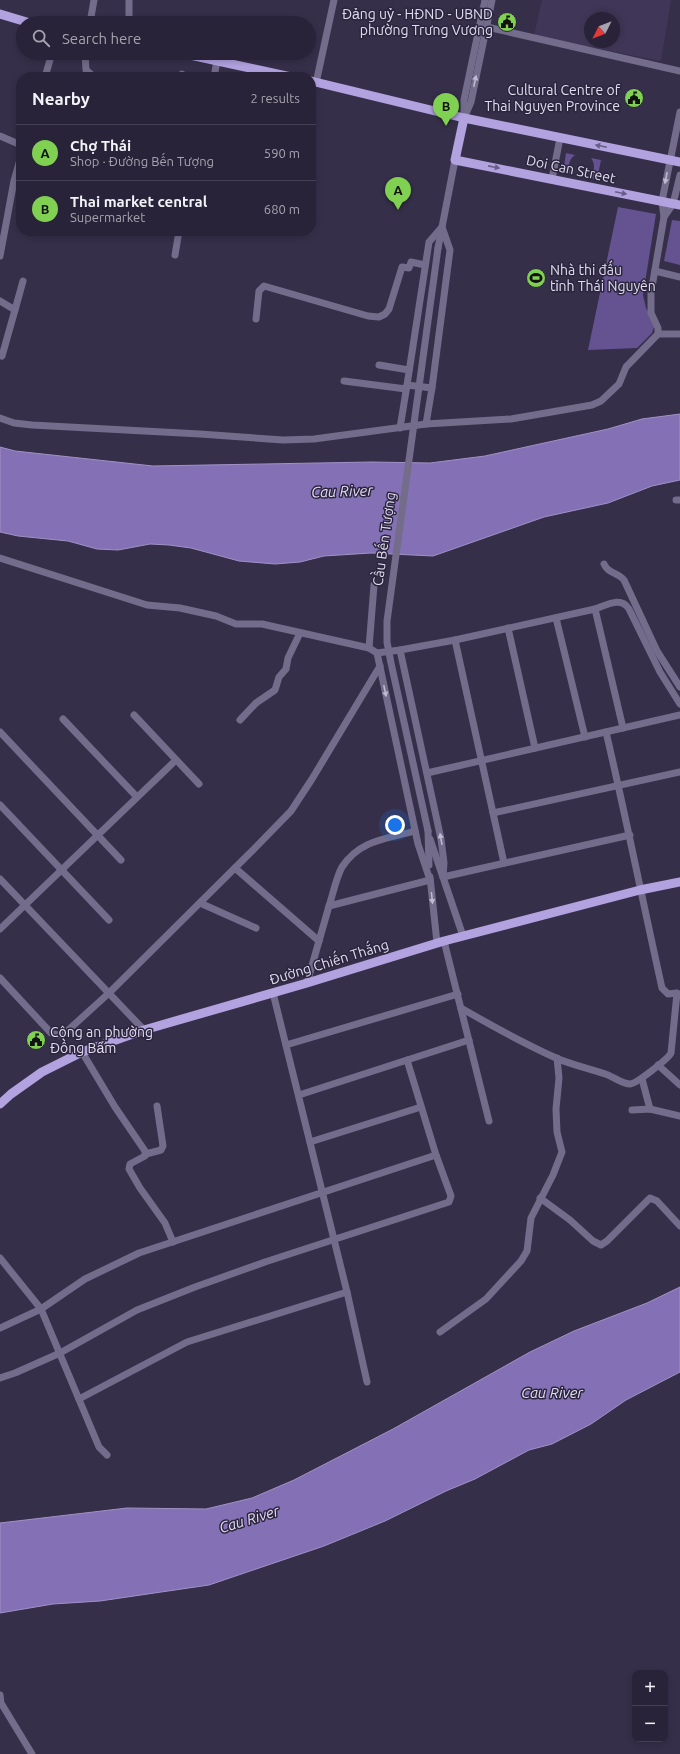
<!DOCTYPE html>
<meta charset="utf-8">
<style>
body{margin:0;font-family:Ubuntu,sans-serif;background:#302b40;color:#f1f3f6}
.controls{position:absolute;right:12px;bottom:12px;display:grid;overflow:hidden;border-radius:8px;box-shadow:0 2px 6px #0003}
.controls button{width:36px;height:36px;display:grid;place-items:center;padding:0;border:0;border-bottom:1px solid #444053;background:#282338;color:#f1f3f6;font:20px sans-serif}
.compass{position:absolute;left:584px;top:12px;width:36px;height:36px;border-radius:50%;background:#282338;box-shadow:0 2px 6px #0003;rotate:228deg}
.you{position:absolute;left:395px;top:825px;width:14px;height:14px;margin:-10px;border:3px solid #fff;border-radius:50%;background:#1a73e8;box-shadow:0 0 0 6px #1a73e833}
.badge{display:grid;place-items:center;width:26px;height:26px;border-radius:50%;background:#80d051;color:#111;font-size:13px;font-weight:700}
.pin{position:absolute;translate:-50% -33px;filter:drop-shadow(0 1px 2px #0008)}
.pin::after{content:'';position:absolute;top:21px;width:14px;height:12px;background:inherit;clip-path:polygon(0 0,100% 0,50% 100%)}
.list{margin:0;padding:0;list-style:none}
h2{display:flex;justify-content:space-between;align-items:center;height:52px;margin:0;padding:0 16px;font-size:17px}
h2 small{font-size:13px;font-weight:400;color:#a5a4ae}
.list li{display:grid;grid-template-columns:26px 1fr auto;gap:12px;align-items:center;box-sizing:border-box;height:56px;padding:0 16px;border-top:1px solid #444053}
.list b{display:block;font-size:15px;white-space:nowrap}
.list p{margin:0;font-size:13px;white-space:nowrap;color:#a5a4ae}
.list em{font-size:13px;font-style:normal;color:#a5a4ae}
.icon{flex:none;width:22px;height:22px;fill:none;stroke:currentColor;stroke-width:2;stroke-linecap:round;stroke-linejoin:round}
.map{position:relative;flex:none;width:680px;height:1754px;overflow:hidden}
.search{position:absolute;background:#282338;box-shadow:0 2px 6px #0003;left:16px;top:16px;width:300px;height:44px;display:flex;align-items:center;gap:10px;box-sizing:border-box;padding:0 14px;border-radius:22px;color:#a5a4ae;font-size:15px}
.panel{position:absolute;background:#282338;box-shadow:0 2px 6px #0003;left:16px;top:72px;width:300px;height:164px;border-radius:16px}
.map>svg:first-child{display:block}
.built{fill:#403758;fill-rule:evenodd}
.green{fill:#645291}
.water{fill:#8471b5;stroke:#a091c6}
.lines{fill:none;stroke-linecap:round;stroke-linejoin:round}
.minor{stroke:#736c8a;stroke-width:7}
.major{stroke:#b2a2e0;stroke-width:9}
.minor-bridge{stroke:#736c8a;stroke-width:7}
.oneway{fill:#bfbacf}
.oneway2{fill:#685d87}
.labels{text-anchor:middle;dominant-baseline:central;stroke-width:3;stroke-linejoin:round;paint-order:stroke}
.poi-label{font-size:14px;fill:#e0dced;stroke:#2c253f;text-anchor:end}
.street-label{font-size:14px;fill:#e0dced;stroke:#2c253f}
.water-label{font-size:15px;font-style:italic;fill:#e3def2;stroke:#2c253f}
</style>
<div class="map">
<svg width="680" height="1754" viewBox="0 0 680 1754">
<rect width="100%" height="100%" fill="#362f4a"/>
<path class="built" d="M542,0h129l-10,61 -127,-25zM590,18h24v24h-24z"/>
<g class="green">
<path d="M566,153l9,2c-7,5 -8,13 -2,19l-10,-1z"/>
<path d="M591,158l10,2 -4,20 -10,-3c8,-4 9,-12 4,-19z"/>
<path d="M618,207l38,7 -13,81 3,13 6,11 2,8 -2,6 -15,15 -49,2z"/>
<path d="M672,220l8,1v44l-16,-4z"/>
</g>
<g class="water">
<path d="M680,414v66l-28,6 -44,17 -64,14 -111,39 -62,-3 -47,3 -24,6 -25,2 -36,-3 -48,-13 -22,-3 -19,-1 -32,6 -21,-1 -29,-8 -50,-5 -18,-4v-85l15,4 138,15 219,-4 58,1 55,-7 123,-27 34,-10z"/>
<path d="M680,1287v85l-54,28 -35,24 -39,20 -23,6 -54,29 -29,12 -61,30 -61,25 -115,39 -109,16 -47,3 -53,9v-90l127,-15 79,1 46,-11 42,-18 99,-51 137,-77 44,-21 73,-28z"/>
</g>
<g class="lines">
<g class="minor">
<path d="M90,23l4,-23"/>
<path d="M129,23v-23"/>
<path d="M487,27l193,44"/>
<path d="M85,53l1,17 8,7"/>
<path d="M45,77l7,-24"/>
<path d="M181,77l1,-3"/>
<path d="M214,77l3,-16"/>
<path d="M316,83l18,-83"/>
<path d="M464,116v-16l21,-100"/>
<path d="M464,118l7,-16 21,-102"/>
<path d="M0,136l21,9"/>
<path d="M552,179l8,-41"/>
<path d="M664,217l9,-13 7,-29"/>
<path d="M442,227l8,23 -18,138 -25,-3 22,-143z"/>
<path d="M438,248l17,-88"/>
<path d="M175,255l4,-24"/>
<path d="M0,256l14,-75 7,-25"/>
<path d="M655,271l25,6"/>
<path d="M0,301l15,9 8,-29"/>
<path d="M256,319l3,-28 5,-5 104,30 11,1 6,-3 4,-5 13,-42 7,1 2,-6 14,3"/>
<path d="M658,334h22"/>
<path d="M0,355l2,1 13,-46"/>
<path d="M379,365l30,5"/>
<path d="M344,381l62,8"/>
<path d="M0,418l14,5 18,2 168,9 83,6 31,-1 112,-15 85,-5 81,-14 9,-4 18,-17 7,-17 32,-33v-6l-7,-15v-20l13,-76 -2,-16 18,-89"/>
<path d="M426,424l6,-36"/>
<path d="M400,428l7,-43"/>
<path d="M676,500h4"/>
<path d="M0,558l147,47 33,3 36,8 20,8h26l107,24 8,5 23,-3 55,-10 140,-31c12,-4 26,-13 34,0l31,63 20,32"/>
<path d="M604,564c4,10 14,8 20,16l33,71 23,36"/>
<path d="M595,609l28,119"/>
<path d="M556,618l29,119"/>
<path d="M508,628l27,120"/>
<path d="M455,640l49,223"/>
<path d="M369,648l5,-63"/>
<path d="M400,650l41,189 3,24 -1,14 187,-42"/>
<path d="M134,715l65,69"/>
<path d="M63,719l74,78"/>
<path d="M240,720l16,-17 19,-13 4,-13 7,-8 2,-11 12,-25"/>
<path d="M0,732l121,128"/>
<path d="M427,773l253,-58"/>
<path d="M0,805l109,115"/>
<path d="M493,813l187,-41"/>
<path d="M428,831l1,34"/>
<path d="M430,839l33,97"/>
<path d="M235,868l84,73"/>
<path d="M430,877l7,66"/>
<path d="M0,879l144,151"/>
<path d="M200,903l56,25"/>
<path d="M329,906c4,-12 7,-28 13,-39 18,-27 44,-28 73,-36"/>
<path d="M0,929l176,-169"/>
<path d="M444,941l45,180"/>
<path d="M0,978l51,55 7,2 7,-2 44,-40 145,-144 37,-38 21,-32 68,-113"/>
<path d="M307,983l22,-77 101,-26 -12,-36 -41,-191"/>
<path d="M273,993l74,299 20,90"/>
<path d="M461,1008c31,18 62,35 95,50 16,7 35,11 52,17 7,3 15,9 22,9 6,0 38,-25 41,-31l6,-60 -9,1 -6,-6c-19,-85 -36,-171 -56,-256"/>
<path d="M286,1045l172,-51"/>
<path d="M82,1052l33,55 30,44v5l-15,8 -1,5 11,19 25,35 8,19"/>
<path d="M658,1065l22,20"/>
<path d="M642,1079l8,30"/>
<path d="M299,1095l170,-55"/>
<path d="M632,1110l18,-1 30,7"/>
<path d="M310,1142l111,-35"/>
<path d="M146,1154l15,-4 2,-4 -6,-40"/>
<path d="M540,1198l30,22 23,21 8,4 6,-4 43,-43 7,3 23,25"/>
<path d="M0,1258l41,51 58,138 8,8"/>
<path d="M0,1328l41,-19 44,-30 54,-26 297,-98"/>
<path d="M440,1332l46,-33 35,-38 6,-10 4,-33 22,-43 9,-23 -5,-20 -1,-23 3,-31 -2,-20"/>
<path d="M0,1378l15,-5 45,-20 77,-43 58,-23 70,-25 184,-60 2,-6 -15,-41 -29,-95"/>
<path d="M79,1399l108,-57 160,-50"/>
<path d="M0,1695l1,8 31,51"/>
</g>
<g class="major">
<path d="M0,14l30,9"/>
<path d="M181,53l110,24"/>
<path d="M311,81l153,37 216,44"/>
<path d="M464,118l-9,42 225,45"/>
<path d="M0,1104l11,-10 31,-22 40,-20 62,-22 163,-47 137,-42 196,-51 40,-8"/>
</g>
<path class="minor-bridge" d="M428,831l-37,-168 -4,-21v-21l51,-373"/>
</g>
<defs><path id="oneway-solid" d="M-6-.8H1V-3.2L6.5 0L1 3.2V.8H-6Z"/></defs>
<g class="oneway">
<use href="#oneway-solid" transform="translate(475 81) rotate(-78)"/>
<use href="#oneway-solid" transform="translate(666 178) rotate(101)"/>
<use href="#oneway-solid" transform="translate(385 691) rotate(78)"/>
<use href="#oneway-solid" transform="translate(441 839) rotate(-100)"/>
<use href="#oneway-solid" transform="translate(432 898) rotate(84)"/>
</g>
<g class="oneway2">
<use href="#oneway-solid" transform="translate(601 146) rotate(-168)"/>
<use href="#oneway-solid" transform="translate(494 167) rotate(11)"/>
<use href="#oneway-solid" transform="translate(621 193) rotate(12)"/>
</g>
<defs>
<symbol id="civic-disc" viewBox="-11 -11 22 22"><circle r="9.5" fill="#80d051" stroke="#2c253f"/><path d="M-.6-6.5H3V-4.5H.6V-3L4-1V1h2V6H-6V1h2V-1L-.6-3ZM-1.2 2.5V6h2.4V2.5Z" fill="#111"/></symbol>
<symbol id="stadium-disc" viewBox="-11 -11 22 22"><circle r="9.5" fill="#80d051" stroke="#2c253f"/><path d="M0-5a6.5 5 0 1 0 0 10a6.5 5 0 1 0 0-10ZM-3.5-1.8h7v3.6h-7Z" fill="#111"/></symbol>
</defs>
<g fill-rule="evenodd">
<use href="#civic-disc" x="496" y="11" width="22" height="22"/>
<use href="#civic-disc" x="623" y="87" width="22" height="22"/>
<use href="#stadium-disc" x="525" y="267" width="22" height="22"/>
<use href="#civic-disc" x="25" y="1029" width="22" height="22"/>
</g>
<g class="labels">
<g class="poi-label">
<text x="493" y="14">Đảng uỷ - HĐND - UBND<tspan x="493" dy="16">phường Trưng Vương</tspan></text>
<text x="620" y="90">Cultural Centre of<tspan x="620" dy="16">Thai Nguyen Province</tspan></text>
<text x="550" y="270" text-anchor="start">Nhà thi đấu<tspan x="550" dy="16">tỉnh Thái Nguyên</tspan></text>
<text x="50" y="1032" text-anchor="start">Công an phường<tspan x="50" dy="16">Đồng Bẩm</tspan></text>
</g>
<g class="street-label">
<text transform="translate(571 169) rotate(12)">Doi Can Street</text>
<text transform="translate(384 539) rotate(-82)">Cầu Bến Tượng</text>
<text transform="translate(329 962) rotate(-17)">Đường Chiến Thắng</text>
</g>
<g class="water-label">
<text transform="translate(342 491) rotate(-2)">Cau River</text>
<text x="552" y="1392">Cau River</text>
<text transform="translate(249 1519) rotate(-17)">Cau River</text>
</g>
</g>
</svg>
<div class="controls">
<button>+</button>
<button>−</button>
</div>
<svg class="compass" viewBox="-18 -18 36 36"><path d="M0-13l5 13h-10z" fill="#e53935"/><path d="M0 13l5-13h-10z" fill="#a5a4ae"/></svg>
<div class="you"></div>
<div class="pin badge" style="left:398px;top:210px">A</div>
<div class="pin badge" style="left:446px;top:126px">B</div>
<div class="search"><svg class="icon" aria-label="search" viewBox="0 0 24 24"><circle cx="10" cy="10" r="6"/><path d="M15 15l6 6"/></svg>Search here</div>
<section class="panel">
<h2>Nearby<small>2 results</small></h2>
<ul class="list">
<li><span class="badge">A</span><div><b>Chợ Thái</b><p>Shop · Đường Bến Tượng</p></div><em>590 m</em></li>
<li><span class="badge">B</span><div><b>Thai market central</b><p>Supermarket</p></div><em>680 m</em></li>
</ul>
</section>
</div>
